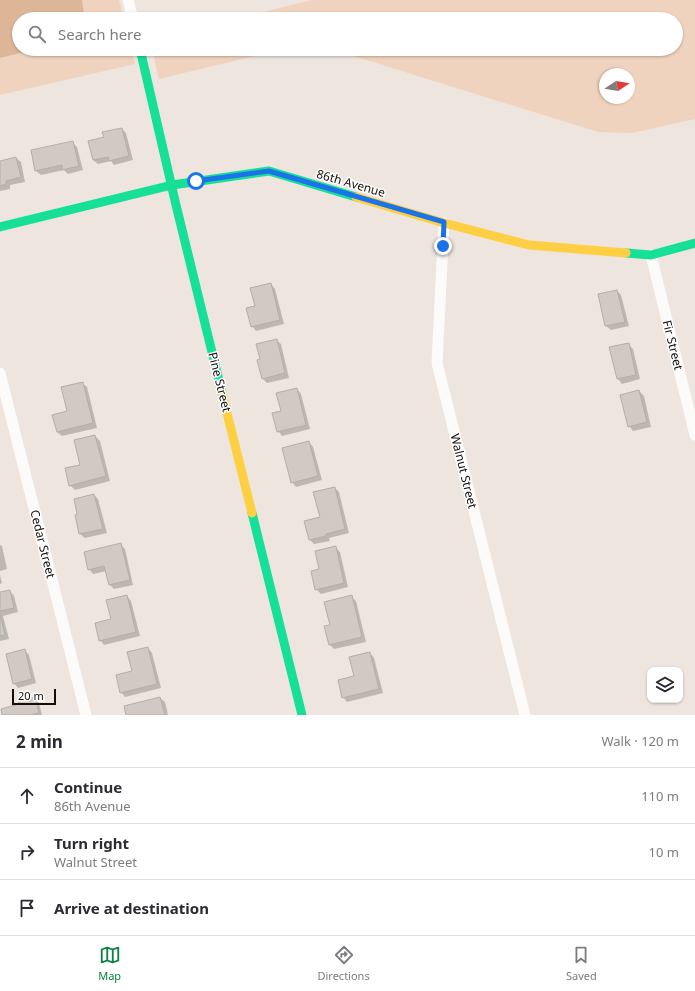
<!DOCTYPE html>
<meta charset="utf-8">
<style>
body{margin:0;font-family:"Noto Sans",sans-serif;background:#f7f7f7;color:#2b2b33}
.controls{position:absolute;right:12px;bottom:12px;display:grid;overflow:hidden;border-radius:8px;box-shadow:0 1px 3px #0004}
.controls button{width:36px;height:36px;display:grid;place-items:center;padding:0;border:0;border-bottom:1px solid #e1e1e2;background:#fff;color:#2b2b33;font:20px sans-serif}
.compass{position:absolute;left:599px;top:68px;width:36px;height:36px;border-radius:50%;background:#fff;box-shadow:0 1px 3px #0004;rotate:78deg}
.scale{position:absolute;left:12px;bottom:10px;width:44px;box-sizing:border-box;padding-left:4px;border:2px solid #130e0a;border-top:0;font-size:11px;line-height:14px;white-space:nowrap;color:#130e0a;-webkit-text-stroke:3px #fff;paint-order:stroke}
.stop{position:absolute;width:12px;height:12px;margin:-9px;border:3px solid #1a73e8;border-radius:50%;background:#fff}
.stop.end{background:#1a73e8;border-color:#fff;box-shadow:0 1px 4px #0008}
.list{margin:0;padding:0;list-style:none}
h2{display:flex;justify-content:space-between;align-items:center;height:52px;margin:0;padding:0 16px;font-size:17px}
h2 small{font-size:13px;font-weight:400;color:#7c7c81}
.list li{display:grid;grid-template-columns:26px 1fr auto;gap:12px;align-items:center;box-sizing:border-box;height:56px;padding:0 16px;border-top:1px solid #e1e1e2}
.list b{display:block;font-size:15px;white-space:nowrap}
.list p{margin:0;font-size:13px;white-space:nowrap;color:#7c7c81}
.list em{font-size:13px;font-style:normal;color:#7c7c81}
.icon{flex:none;width:22px;height:22px;fill:none;stroke:currentColor;stroke-width:2;stroke-linecap:round;stroke-linejoin:round}
.map{position:relative;flex:none;width:695px;height:715px;overflow:hidden}
.search{position:absolute;background:#fff;box-shadow:0 1px 3px #0004;left:12px;right:12px;top:12px;height:44px;display:flex;align-items:center;gap:10px;box-sizing:border-box;padding:0 14px;border-radius:22px;color:#7c7c81;font-size:15px}
.sheet{height:220px;background:#fff}
nav{display:flex;justify-content:space-around;align-items:center;box-sizing:border-box;height:56px;border-top:1px solid #e1e1e2;background:#fff;font-size:11px;color:#7c7c81}
nav a{display:grid;justify-items:center;gap:2px}
nav .on{color:#0b8043}
.map>svg:first-child{display:block}
.green{fill:#f0d3be;fill-rule:evenodd}
.water{fill:#ddb698}
.shadow{fill:#0003}
.building{fill:#d1cac4;stroke:#b4ada8}
.lines{fill:none;stroke-linecap:round;stroke-linejoin:round}
.street{stroke:#fcfbfa;stroke-width:11}
.fast{stroke:#16e098;stroke-width:9}
.slow{stroke:#ffcf43;stroke-width:9}
.route{stroke:#1a73e8;stroke-width:5}
.labels{text-anchor:middle;dominant-baseline:central;stroke-width:3;stroke-linejoin:round;paint-order:stroke}
.street-label{font-size:12px;fill:#130e0a;stroke:#fff}
</style>
<div class="map">
<svg width="695" height="715" viewBox="0 0 695 715">
<rect width="100%" height="100%" fill="#eee5de"/>
<g class="green">
<path d="M0,0h119l5,19h-105v30h112l4,15 -135,31z"/>
<path d="M312,0h383v119l-63,14 -34,-1 -254,-79 -46,-4h378v-30h-442zM605,74h24v24h-24z"/>
<path d="M152,49h132l-125,30z"/>
</g>
<path class="water" d="M0,0h82l2,14 -1,5h-64v30h10l-5,3 -24,6z"/>
<g class="shadow">
<path d="M122,129l4,4 7,27 -19,5 -3,-4 -13,3 -5,-4 12,-22z"/>
<path d="M72,142l5,5 6,23 -15,4 -4,-4 -23,5 -5,-4 -4,-20z"/>
<path d="M16,158l5,4 4,20 -15,3v4l-10,2v-29z"/>
<path d="M271,284l4,5 9,35 -28,7 -4,-5 4,-19z"/>
<path d="M617,291l4,4 8,31 -18,4 -5,-4 -7,-31z"/>
<path d="M276,340l5,4 8,34 -22,5 -4,-4z"/>
<path d="M628,344l5,5 7,30 -18,5 -4,-5 -7,-31z"/>
<path d="M82,383l5,4 10,41 -35,8 -5,-4 12,-20z"/>
<path d="M297,389l4,5 9,35 -28,7 -4,-5 4,-19z"/>
<path d="M639,391l5,5 7,31 -18,4 -4,-5z"/>
<path d="M95,436l5,5 10,40 -35,9 -5,-5 12,-20z"/>
<path d="M309,442l4,5 9,33 -26,7 -4,-5z"/>
<path d="M335,488l4,4 10,41 -20,5 1,3 -16,3 -4,-4 -5,-18 16,-4z"/>
<path d="M94,495l4,4 9,34 -22,5 -5,-4 -4,-18z"/>
<path d="M120,544l5,5 8,36 -19,4 -4,-4 -3,-14 -14,3 -4,-5z"/>
<path d="M0,545l2,1 5,23 -7,2z"/>
<path d="M335,547l5,5 8,35 -27,7 -5,-5 4,-19z"/>
<path d="M0,575l2,8 -2,1z"/>
<path d="M10,591l4,5 4,16 -15,4 6,23 -9,2v-48z"/>
<path d="M127,596l4,5 9,35 -36,9 -4,-5z"/>
<path d="M351,597l5,4 10,41 -32,7 -4,-4 1,-19z"/>
<path d="M148,648l4,5 9,35 -36,9 -4,-5z"/>
<path d="M24,650l5,5 7,28 -18,5 -4,-5z"/>
<path d="M370,653l4,5 9,35 -36,9 -4,-5z"/>
<path d="M35,698l4,5 3,12h-39l17,-10z"/>
<path d="M160,698l5,4 3,13h-41z"/>
</g>
<g class="building">
<path d="M122,128l7,28 -20,5 -1,-4 -15,3 -5,-19 16,-4 -2,-5z"/>
<path d="M73,141l6,25 -17,4v-5l-27,6 -4,-21z"/>
<path d="M16,157l5,20 -15,4v3l-6,2v-25z"/>
<path d="M271,283l9,37 -29,7 -5,-19 9,-2 -5,-18z"/>
<path d="M617,290l8,32 -20,4 -7,-32z"/>
<path d="M277,339l8,34 -23,6 -5,-19 3,-1 -4,-15z"/>
<path d="M629,343l7,32 -19,4 -8,-32z"/>
<path d="M83,382l10,41 -36,9 -5,-17 15,-4 -6,-24z"/>
<path d="M297,388l9,37 -29,7 -5,-19 9,-2 -5,-18z"/>
<path d="M639,390l8,32 -19,5 -8,-32z"/>
<path d="M95,435l11,41 -37,10 -4,-18 15,-3 -6,-25z"/>
<path d="M309,441l9,35 -27,7 -9,-35z"/>
<path d="M335,487l10,42 -19,5v2l-17,4 -5,-19 16,-4 -7,-25z"/>
<path d="M94,494l9,35 -24,5 -4,-19 2,-1 -3,-15z"/>
<path d="M121,543l9,37 -21,5 -5,-19 -16,4 -4,-18z"/>
<path d="M336,546l8,37 -29,7 -4,-19 8,-2 -4,-18z"/>
<path d="M10,590l4,18 -14,3v-19z"/>
<path d="M127,595l9,37 -37,9 -4,-18 16,-4 -5,-19z"/>
<path d="M352,595l10,42 -33,8 -5,-19 6,-1 -6,-23z"/>
<path d="M0,615l5,20 -5,1z"/>
<path d="M148,647l9,37 -37,9 -4,-18 16,-4 -5,-19z"/>
<path d="M25,649l7,30 -19,5 -7,-30z"/>
<path d="M370,652l9,37 -37,9 -4,-18 16,-4 -5,-19z"/>
<path d="M35,697l4,16 -9,2h-28l-1,-6 18,-5 -1,-3z"/>
<path d="M160,697l5,18h-39l-2,-9z"/>
</g>
<g class="lines">
<g class="street">
<path d="M128,0l5,19"/>
<path d="M444,223l-7,140 88,352"/>
<path d="M651,255l44,180"/>
<path d="M0,373l86,342"/>
</g>
<g class="fast">
<path d="M140,49l36,156 46,188"/>
<path d="M0,227l172,-42 97,-14 87,26"/>
<path d="M626,253l25,2 44,-12"/>
<path d="M252,513l50,202"/>
</g>
<g class="slow">
<path d="M356,197l88,26 85,22 97,8"/>
<path d="M222,393l30,120"/>
</g>
</g>
<g class="lines">
<path class="route" d="M196,181l73,-10 175,51 -1,24"/>
</g>
<g class="labels">
<g class="street-label">
<text transform="translate(351 183) rotate(16)">86th Avenue</text>
<text transform="translate(673 345) rotate(76)">Fir Street</text>
<text transform="translate(220 382) rotate(76)">Pine Street</text>
<text transform="translate(464 471) rotate(76)">Walnut Street</text>
<text transform="translate(43 544) rotate(76)">Cedar Street</text>
</g>
</g>
</svg>
<div class="controls">
<button><svg class="icon" aria-label="layers" viewBox="0 0 24 24"><path d="M12 4l9 5-9 5-9-5zM3 14l9 5 9-5"/></svg></button>
</div>
<svg class="compass" viewBox="-18 -18 36 36"><path d="M0-13l5 13h-10z" fill="#e53935"/><path d="M0 13l5-13h-10z" fill="#7c7c81"/></svg>
<div class="scale">20 m</div>
<div class="stop" style="left:196px;top:181px"></div>
<div class="stop end" style="left:443px;top:246px"></div>
<div class="search"><svg class="icon" aria-label="search" viewBox="0 0 24 24"><circle cx="10" cy="10" r="6"/><path d="M15 15l6 6"/></svg>Search here</div>
</div>
<section class="sheet">
<h2>2 min<small>Walk · 120 m</small></h2>
<ul class="list">
<li><svg class="icon" aria-label="ahead" viewBox="0 0 24 24"><path d="M12 20V5M6 11l6-6 6 6"/></svg><div><b>Continue</b><p>86th Avenue</p></div><em>110 m</em></li>
<li><svg class="icon" aria-label="right" viewBox="0 0 24 24"><path d="M7 20v-9h11M14 6l5 5-5 5"/></svg><div><b>Turn right</b><p>Walnut Street</p></div><em>10 m</em></li>
<li><svg class="icon" aria-label="arrive" viewBox="0 0 24 24"><path d="M6 21V4h12l-3 4 3 4H6"/></svg><div><b>Arrive at destination</b></div></li>
</ul>
</section>
<nav>
<a class="on"><svg class="icon" aria-label="map" viewBox="0 0 24 24"><path d="M3 6l6-2 6 2 6-2v14l-6 2-6-2-6 2zM9 4v14M15 6v14"/></svg>Map</a>
<a><svg class="icon" aria-label="directions" viewBox="0 0 24 24"><path d="M12 3l9 9-9 9-9-9zM9 14v-3h6M13 9l2 2-2 2"/></svg>Directions</a>
<a><svg class="icon" aria-label="saved" viewBox="0 0 24 24"><path d="M7 4h10v16l-5-4-5 4z"/></svg>Saved</a>
</nav>
